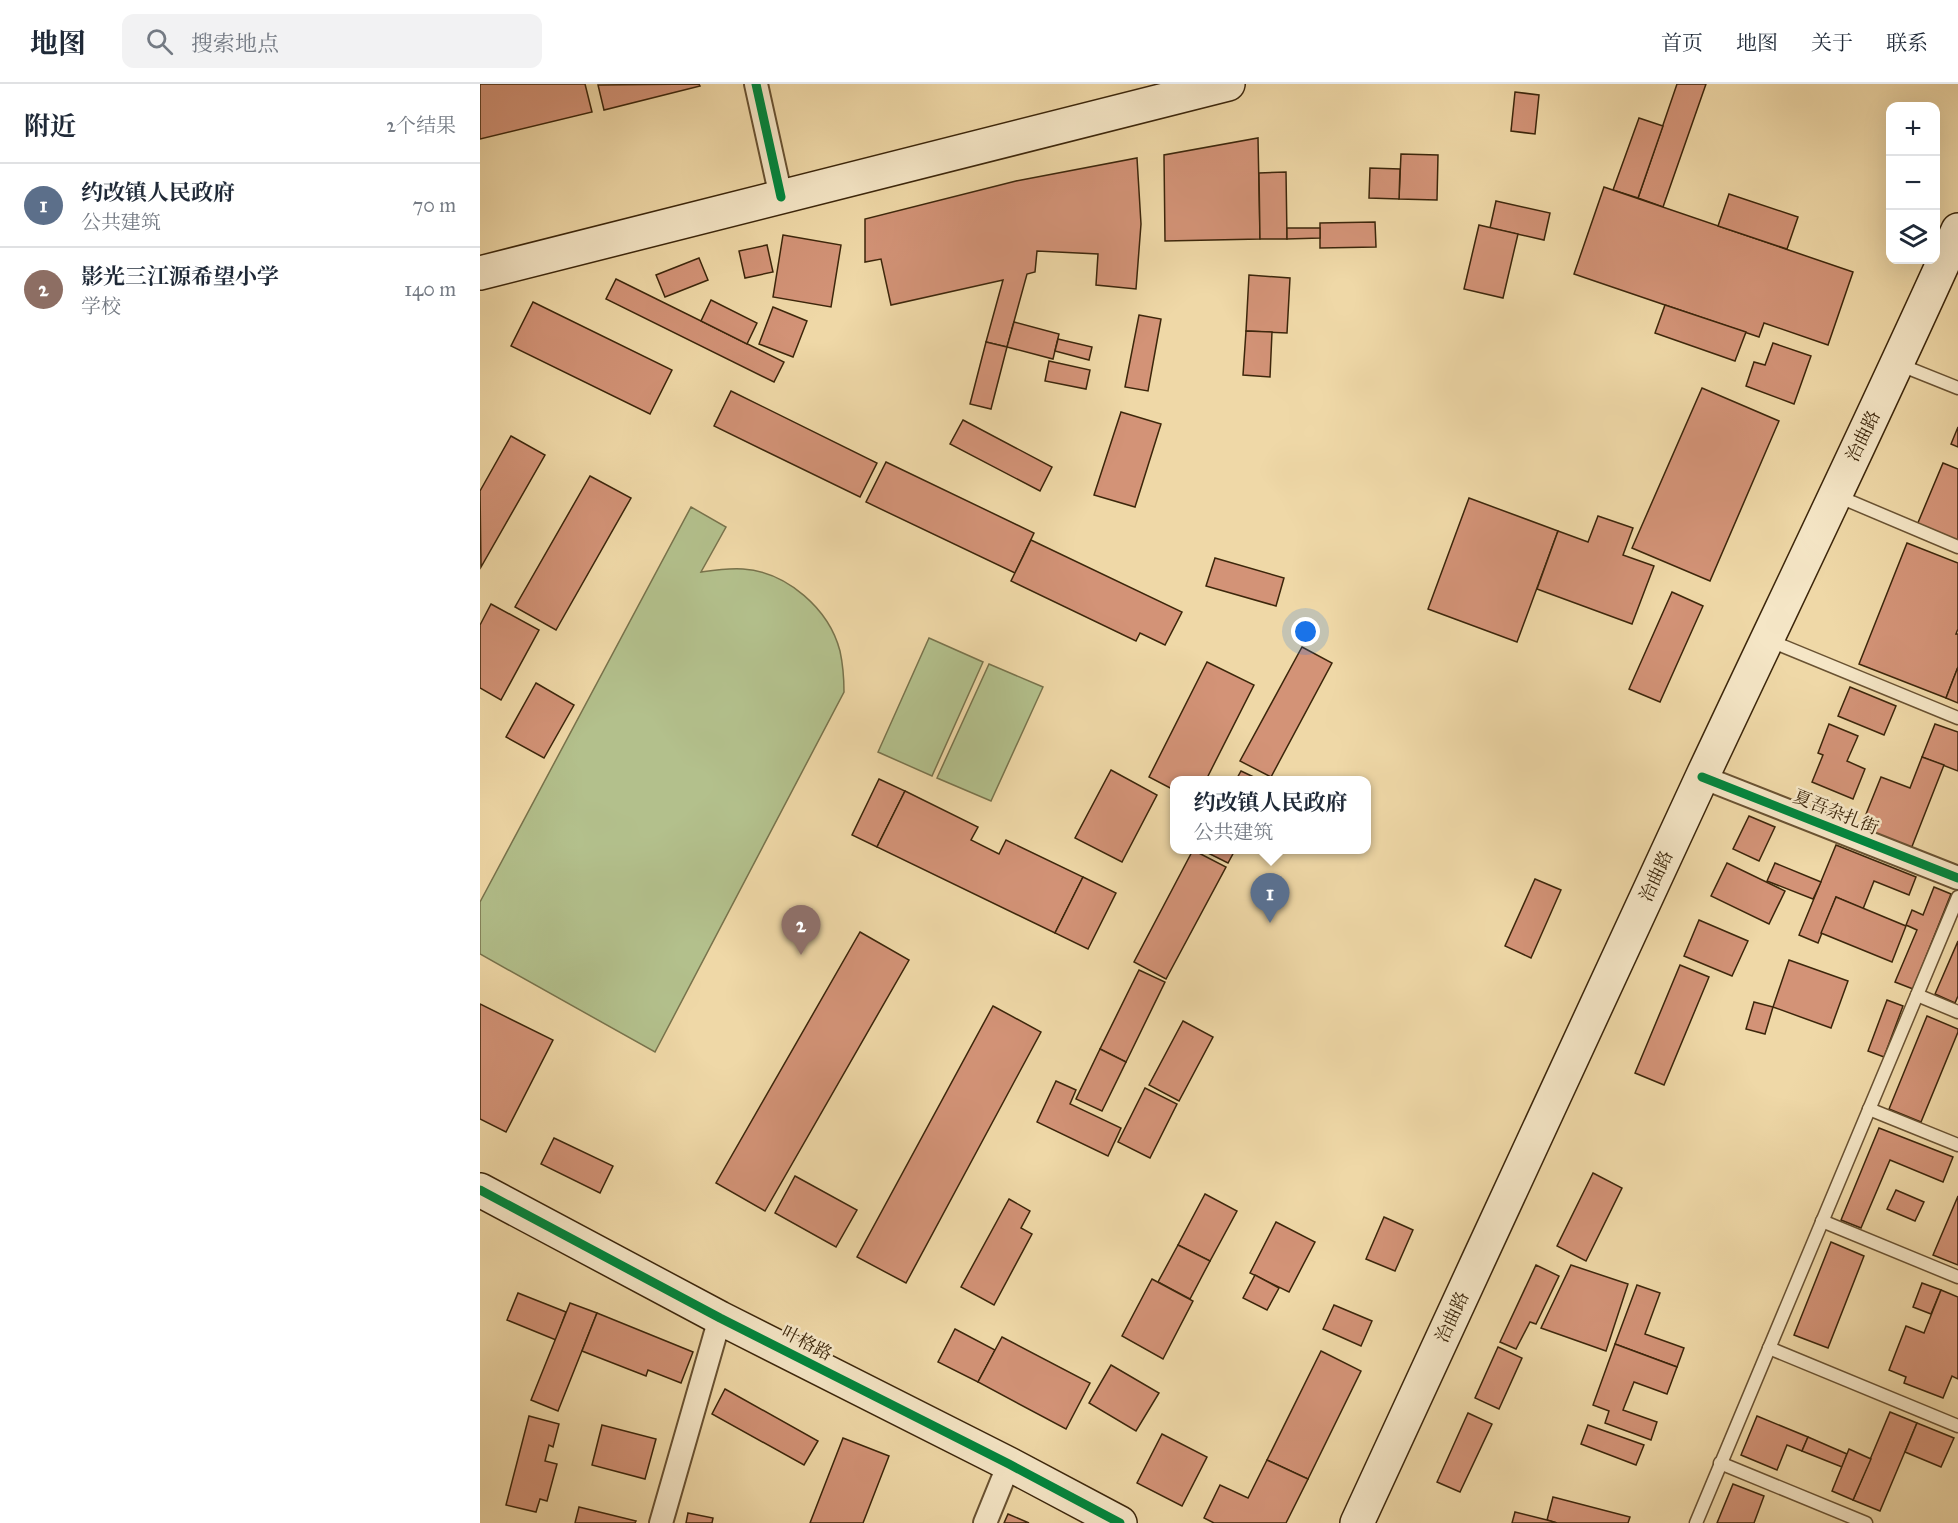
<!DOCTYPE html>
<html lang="zh">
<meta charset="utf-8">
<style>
body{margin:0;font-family:"IM FELL Great Primer","Noto Serif SC",serif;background:#f2f2f3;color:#1f2937}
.controls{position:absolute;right:18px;top:18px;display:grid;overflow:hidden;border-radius:12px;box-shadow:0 6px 24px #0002}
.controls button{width:54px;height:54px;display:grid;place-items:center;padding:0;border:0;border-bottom:2px solid #e0e1e3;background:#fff;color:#1f2937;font:30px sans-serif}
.you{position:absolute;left:826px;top:548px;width:21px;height:21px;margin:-15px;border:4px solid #fff;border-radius:50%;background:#1a73e8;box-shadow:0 0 0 9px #1a73e833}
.badge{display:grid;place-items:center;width:39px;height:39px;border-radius:50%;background:#0b8043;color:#fff;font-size:20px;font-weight:700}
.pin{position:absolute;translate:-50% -50px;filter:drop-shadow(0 2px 3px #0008)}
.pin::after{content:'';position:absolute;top:32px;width:21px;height:18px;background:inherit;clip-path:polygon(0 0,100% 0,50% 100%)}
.popup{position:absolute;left:690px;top:692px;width:201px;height:78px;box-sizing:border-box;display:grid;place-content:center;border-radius:12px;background:#fff;filter:drop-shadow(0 2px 4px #0005);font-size:20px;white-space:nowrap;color:#747a83}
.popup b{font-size:22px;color:#1f2937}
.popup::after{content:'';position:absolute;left:50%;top:100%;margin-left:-12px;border:12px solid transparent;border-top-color:#fff}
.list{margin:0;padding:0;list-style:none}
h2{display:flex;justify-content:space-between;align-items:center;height:78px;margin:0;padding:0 24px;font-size:26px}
h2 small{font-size:20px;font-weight:400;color:#747a83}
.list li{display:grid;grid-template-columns:39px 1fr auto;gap:18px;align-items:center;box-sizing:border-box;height:84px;padding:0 24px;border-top:2px solid #e0e1e3}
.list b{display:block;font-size:22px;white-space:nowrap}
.list p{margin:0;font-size:20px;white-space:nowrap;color:#747a83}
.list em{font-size:20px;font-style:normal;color:#747a83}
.icon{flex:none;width:33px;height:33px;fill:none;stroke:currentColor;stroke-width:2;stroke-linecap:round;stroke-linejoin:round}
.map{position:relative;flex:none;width:1478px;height:1439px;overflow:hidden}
header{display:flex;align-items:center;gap:36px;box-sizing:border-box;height:84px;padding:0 30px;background:#fff;border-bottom:2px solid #e0e1e3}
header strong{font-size:28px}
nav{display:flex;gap:33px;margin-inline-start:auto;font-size:21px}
.search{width:420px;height:54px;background:#f2f2f3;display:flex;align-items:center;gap:15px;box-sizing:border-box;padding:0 21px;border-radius:12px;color:#747a83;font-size:22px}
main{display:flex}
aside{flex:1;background:#fff}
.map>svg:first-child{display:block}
.green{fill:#b3c08c;stroke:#78734c;stroke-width:1.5}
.building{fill:#d39377;stroke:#3c260b;stroke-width:1.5}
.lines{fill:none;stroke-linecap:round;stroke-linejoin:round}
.lane-casing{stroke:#695232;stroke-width:15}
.street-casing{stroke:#695232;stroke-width:26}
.secondary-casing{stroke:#3c260b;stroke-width:36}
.lane{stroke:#f5e6c6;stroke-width:12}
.street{stroke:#f5e6c6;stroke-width:22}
.secondary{stroke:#f5e6c6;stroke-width:33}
.cycleway-casing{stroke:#f5e6c6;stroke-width:13}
.cycleway{stroke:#00873e;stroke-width:9}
.labels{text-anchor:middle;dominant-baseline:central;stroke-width:5;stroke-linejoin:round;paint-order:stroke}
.street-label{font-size:18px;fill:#3c260b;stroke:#f5e6c6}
</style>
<header>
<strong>地图</strong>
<div class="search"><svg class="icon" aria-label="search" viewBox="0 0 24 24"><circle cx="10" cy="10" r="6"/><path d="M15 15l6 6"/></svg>搜索地点</div>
<nav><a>首页</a><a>地图</a><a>关于</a><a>联系</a></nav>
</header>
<main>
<aside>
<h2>附近<small>2个结果</small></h2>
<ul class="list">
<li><span class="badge" style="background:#5c6f8a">1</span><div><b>约改镇人民政府</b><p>公共建筑</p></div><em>70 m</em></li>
<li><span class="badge" style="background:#8d6e63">2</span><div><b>影光三江源希望小学</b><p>学校</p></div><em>140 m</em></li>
</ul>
</aside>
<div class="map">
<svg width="1478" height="1439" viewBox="0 0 1478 1439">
<rect width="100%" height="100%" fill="#efd8a7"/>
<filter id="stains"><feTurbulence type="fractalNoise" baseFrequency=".00333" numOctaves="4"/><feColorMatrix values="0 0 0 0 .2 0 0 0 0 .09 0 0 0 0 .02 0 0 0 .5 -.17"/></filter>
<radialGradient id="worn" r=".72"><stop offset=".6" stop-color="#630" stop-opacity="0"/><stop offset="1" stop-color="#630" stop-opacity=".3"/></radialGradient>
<g class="green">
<path d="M211,423l35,20 -25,45c14,-2 27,-4 42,-3 44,3 86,40 97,82 3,14 4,27 4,41l-189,360 -175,-98v-52z"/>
<path d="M449,554l54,24 -51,114 -54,-24z"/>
<path d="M509,580l54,23 -52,114 -54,-23z"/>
</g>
<g class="building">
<path d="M0,0h105l7,28 -112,27z"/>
<path d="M219,0l1,2 -96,24 -6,-25z"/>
<path d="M1197,0h29l-43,123 -25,-9z"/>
<path d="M1035,8l24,3 -4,39 -24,-3z"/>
<path d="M1159,34l24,8 -25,72 -25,-8z"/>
<path d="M778,54l2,101 -95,2 -1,-86z"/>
<path d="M921,70l37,1 -1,45 -38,-1z"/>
<path d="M657,74l4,66 -5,65 -40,-4 2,-31 -61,-3 -2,21 -8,2 -20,73 -21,-5 17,-62 -112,25 -10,-46 -16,3v-43l151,-38z"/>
<path d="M890,84l30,1 -1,30 -30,-1z"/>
<path d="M806,88l1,67h-27l-1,-66z"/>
<path d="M1124,103l249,85 -25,73 -64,-22 -5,14 -185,-63z"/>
<path d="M1249,110l69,23 -11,32 -69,-23z"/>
<path d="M1016,117l54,12 -6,27 -54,-12z"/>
<path d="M895,138l1,25 -56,1v-25z"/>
<path d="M999,141l39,9 -15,64 -39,-9z"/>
<path d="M807,144h33v10l-33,1z"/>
<path d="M303,151l58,10 -10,62 -58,-10z"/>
<path d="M287,161l6,27 -28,6 -6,-27z"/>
<path d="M219,174l9,22 -43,17 -9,-22z"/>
<path d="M769,191l41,3 -3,55 -41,-2z"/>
<path d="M136,195l168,83 -10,20 -168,-83z"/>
<path d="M231,216l46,23 -10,21 -46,-23z"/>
<path d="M53,218l139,68 -22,44 -139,-68z"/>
<path d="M1185,221l81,27 -11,29 -80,-28z"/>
<path d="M293,223l34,14 -14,36 -34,-13z"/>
<path d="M659,231l22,4 -13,72 -23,-4z"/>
<path d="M534,238l45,12 -6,25 -46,-12z"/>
<path d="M766,247l26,1 -2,45 -27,-2z"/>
<path d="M578,255l34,8 -3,13 -34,-9z"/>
<path d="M506,258l21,5 -16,62 -21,-5z"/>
<path d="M1293,259l38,13 -17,48 -48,-18 8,-24 11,3z"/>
<path d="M569,277l41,9 -4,19 -41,-8z"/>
<path d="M1222,304l77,33 -69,160 -78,-33z"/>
<path d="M251,307l146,72 -17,34 -146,-71z"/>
<path d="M641,328l40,12 -26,83 -41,-12z"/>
<path d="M483,336l89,47 -12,24 -90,-47z"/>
<path d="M1478,343v20l-7,-3z"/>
<path d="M31,352l34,19 -64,112 -1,-76z"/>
<path d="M406,378l148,71 -19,40 -149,-71z"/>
<path d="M1463,379l15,6v73l-41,-17z"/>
<path d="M110,392l41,22 -75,132 -41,-23z"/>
<path d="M989,414l89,33 -41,111 -89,-33z"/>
<path d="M1118,432l35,12 -10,27 31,11 -22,58 -95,-35 21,-58 30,11z"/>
<path d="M551,456l151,72 -17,33 -25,-12 -4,8 -125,-60z"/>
<path d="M1427,459l51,20v66l-2,5h2v33l-12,31 -87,-34z"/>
<path d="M735,474l69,20 -8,28 -70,-20z"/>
<path d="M1192,508l31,14 -43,96 -31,-13z"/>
<path d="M11,520l48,26 -38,70 -21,-12v-63z"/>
<path d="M822,563l30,16 -61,114 -31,-16z"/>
<path d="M727,578l47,23 -48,95h-32v10l-25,-13z"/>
<path d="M1478,583v36l-12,-5z"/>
<path d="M56,599l38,22 -30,53 -38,-21z"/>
<path d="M1370,603l46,19 -12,29 -46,-19z"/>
<path d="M1349,640l29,12 -11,25 18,8 -12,30 -41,-17 11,-27 -5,-2z"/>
<path d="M1455,640l23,8v39l-36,-14z"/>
<path d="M1442,673l22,8 -33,84 -51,-20 21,-52 29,11z"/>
<path d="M631,686l46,25 -35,67 -47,-24z"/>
<path d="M761,687l19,9h-24z"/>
<path d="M399,695l26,12 -28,56 -25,-12z"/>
<path d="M425,707l73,36 -7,13 28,14 7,-14 77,37 -28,56 -178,-86z"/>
<path d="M1269,732l26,11 -16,34 -26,-12z"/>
<path d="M1356,761l80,32 -7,18 -35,-14 -11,28 -27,-12 -18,46 -19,-8z"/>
<path d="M713,766l33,17 -60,112 -32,-17z"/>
<path d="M722,766h33l-7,13z"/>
<path d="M1247,779l58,28 -16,33 -58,-28z"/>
<path d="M1295,779l46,19 -8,17 -46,-18z"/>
<path d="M603,793l33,16 -28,56 -33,-16z"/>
<path d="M1055,795l26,11 -30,68 -26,-12z"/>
<path d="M1454,803l17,7 -38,95 -18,-7 22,-52 -11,-5 6,-15 11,5z"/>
<path d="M1356,813l70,29 -14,36 -71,-29z"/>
<path d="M1219,836l49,21 -16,35 -48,-20z"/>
<path d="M380,848l49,28 -144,251 -49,-28z"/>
<path d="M1478,857v55l-3,7 -20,-9z"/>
<path d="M1309,876l59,21 -17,47 -58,-21z"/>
<path d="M1200,881l29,12 -45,108 -29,-12z"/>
<path d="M659,886l26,12 -39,80 -26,-13z"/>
<path d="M1407,916l16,6 -19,51 -16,-6z"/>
<path d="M1274,918l19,5 -8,27 -19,-5z"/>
<path d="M0,920l73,36 -47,92 -26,-13z"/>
<path d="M513,922l48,26 -135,251 -49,-26z"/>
<path d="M1447,932l31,13v3l-37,90 -32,-13z"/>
<path d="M703,937l30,16 -34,64 -30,-16z"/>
<path d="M620,965l26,13 -24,49 -26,-12z"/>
<path d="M576,997l20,9 -6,14 51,24 -13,28 -71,-34z"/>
<path d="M665,1004l32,16 -27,54 -32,-16z"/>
<path d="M1399,1044l74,29 -10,25 -53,-22 -29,68 -20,-8z"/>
<path d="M74,1054l59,28 -13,27 -59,-29z"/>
<path d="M1113,1089l29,15 -36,73 -29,-15z"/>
<path d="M315,1092l62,34 -21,37 -61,-34z"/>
<path d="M1416,1106l28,12 -9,19 -28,-12z"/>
<path d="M725,1110l32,17 -27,50 -32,-16z"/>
<path d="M1478,1112v69l-25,-10z"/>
<path d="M529,1115l21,12 -9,17 11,6 -38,71 -33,-18z"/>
<path d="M904,1133l29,13 -18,41 -29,-12z"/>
<path d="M796,1138l39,20 -26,50 -39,-19z"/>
<path d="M1351,1158l33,14 -36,92 -34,-13z"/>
<path d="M698,1161l32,16 -20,38 -32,-17z"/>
<path d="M1056,1181l23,11 -23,48 -6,-2 -14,27 -16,-7z"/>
<path d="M1091,1181l57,19 -22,67 -65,-23z"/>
<path d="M775,1191l24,13 -12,22 -24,-12z"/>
<path d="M672,1195l41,22 -30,58 -41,-23z"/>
<path d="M1442,1199l19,7 -10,24 -18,-7z"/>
<path d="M1157,1201l23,8 -15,41 39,14 -7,19 -62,-23z"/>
<path d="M1461,1206l17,7v82l-6,-3 -9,22 -39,-15 2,-6 -17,-7 17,-44 18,7z"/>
<path d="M38,1209l48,19 -10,28 -49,-20z"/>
<path d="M90,1219l27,10 -39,98 -27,-11z"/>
<path d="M854,1221l38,16 -11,25 -38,-17z"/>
<path d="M117,1229l96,39 -12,31 -33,-13 -2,6 -64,-25z"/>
<path d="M475,1245l40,21 -17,32 -40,-20z"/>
<path d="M522,1253l88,46 -24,46 -88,-47z"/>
<path d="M1135,1260l62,23 -10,27 -33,-12 -11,28 34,12 -6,18 -46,-17 4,-12 -16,-6z"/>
<path d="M1018,1263l24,11 -23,51 -24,-11z"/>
<path d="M841,1267l40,20 -53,108 -41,-19z"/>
<path d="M631,1281l48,28 -23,38 -47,-28z"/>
<path d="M245,1305l93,52 -14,24 -92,-51z"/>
<path d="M1410,1328l27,11 -37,88 -27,-11z"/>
<path d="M988,1329l24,11 -32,68 -23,-10z"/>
<path d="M49,1332l30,8 -6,23 -4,-2 -4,16 12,3 -10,37 -7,-2 -4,13 -30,-7z"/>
<path d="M1277,1332l51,21 -6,14 -15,-6 -10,25 -36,-15z"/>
<path d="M1437,1339l37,15 -13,29 -36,-15z"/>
<path d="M122,1341l54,14 -11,40 -53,-14z"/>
<path d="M1108,1341l56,20 -8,20 -55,-21z"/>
<path d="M682,1350l45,23 -25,49 -45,-23z"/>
<path d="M1328,1353l39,17 -5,13 -40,-16z"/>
<path d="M363,1354l46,18 -26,67h-53z"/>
<path d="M1369,1365l22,10 -18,41 -21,-9z"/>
<path d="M787,1376l41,19 -22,44h-72l-10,-5 16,-33 28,13z"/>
<path d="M1253,1400l31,12 -10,27h-37z"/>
<path d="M1073,1413l77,20 -2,6h-71l-10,-3z"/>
<path d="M99,1423l57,14 -1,2h-60z"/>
<path d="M1035,1428l32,8 10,3h-45z"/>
<path d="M208,1429l25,5 -1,5h-26z"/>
<path d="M528,1430l21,9h-25z"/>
</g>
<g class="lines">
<defs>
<g id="lane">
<path d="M1418,280l60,24"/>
<path d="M1355,411l123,52"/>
<path d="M1288,556l190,78"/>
<path d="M1437,911l41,17"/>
<path d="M1389,1025l89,36"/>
<path d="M1342,1137l136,56"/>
<path d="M1289,1264l189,78"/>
<path d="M1240,1379l146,60"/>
<path d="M1216,1439l262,-626"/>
</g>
<g id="street">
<path d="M276,0l25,113"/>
<path d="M1222,693l256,101"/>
<path d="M181,1439l59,-205"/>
<path d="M505,1439l24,-59"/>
</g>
<g id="secondary">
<path d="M0,189l748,-189"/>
<path d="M0,1106l240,128 289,146 111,59"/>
<path d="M877,1439c116,-249 229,-500 346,-748 85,-181 173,-362 255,-545"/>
</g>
</defs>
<use href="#lane" class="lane-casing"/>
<use href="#street" class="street-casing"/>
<use href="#secondary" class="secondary-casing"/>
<use href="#lane" class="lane"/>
<use href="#street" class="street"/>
<use href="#secondary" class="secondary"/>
<defs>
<g id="cycleway">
<path d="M276,0l25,113"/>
<path d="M1222,693l256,101"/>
<path d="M0,1106l240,128 289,146 111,59"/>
</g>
</defs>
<use href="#cycleway" class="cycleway-casing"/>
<use href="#cycleway" class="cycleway"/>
</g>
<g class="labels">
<g class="street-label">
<text transform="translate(1383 352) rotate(-64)">治曲路</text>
<text transform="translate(1356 728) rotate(22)">夏吾杂扎街</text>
<text transform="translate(1176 792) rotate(-65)">治曲路</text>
<text transform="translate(972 1233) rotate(-65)">治曲路</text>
<text transform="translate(327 1259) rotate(27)">叶格路</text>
</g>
</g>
<rect width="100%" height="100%" filter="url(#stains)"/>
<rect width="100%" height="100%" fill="url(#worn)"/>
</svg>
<div class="controls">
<button>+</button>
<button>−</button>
<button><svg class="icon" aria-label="layers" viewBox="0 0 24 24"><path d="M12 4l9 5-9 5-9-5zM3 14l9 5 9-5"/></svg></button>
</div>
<div class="you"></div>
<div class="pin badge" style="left:790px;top:839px;background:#5c6f8a">1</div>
<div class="popup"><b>约改镇人民政府</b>公共建筑</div>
<div class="pin badge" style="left:321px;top:871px;background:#8d6e63">2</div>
</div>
</main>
